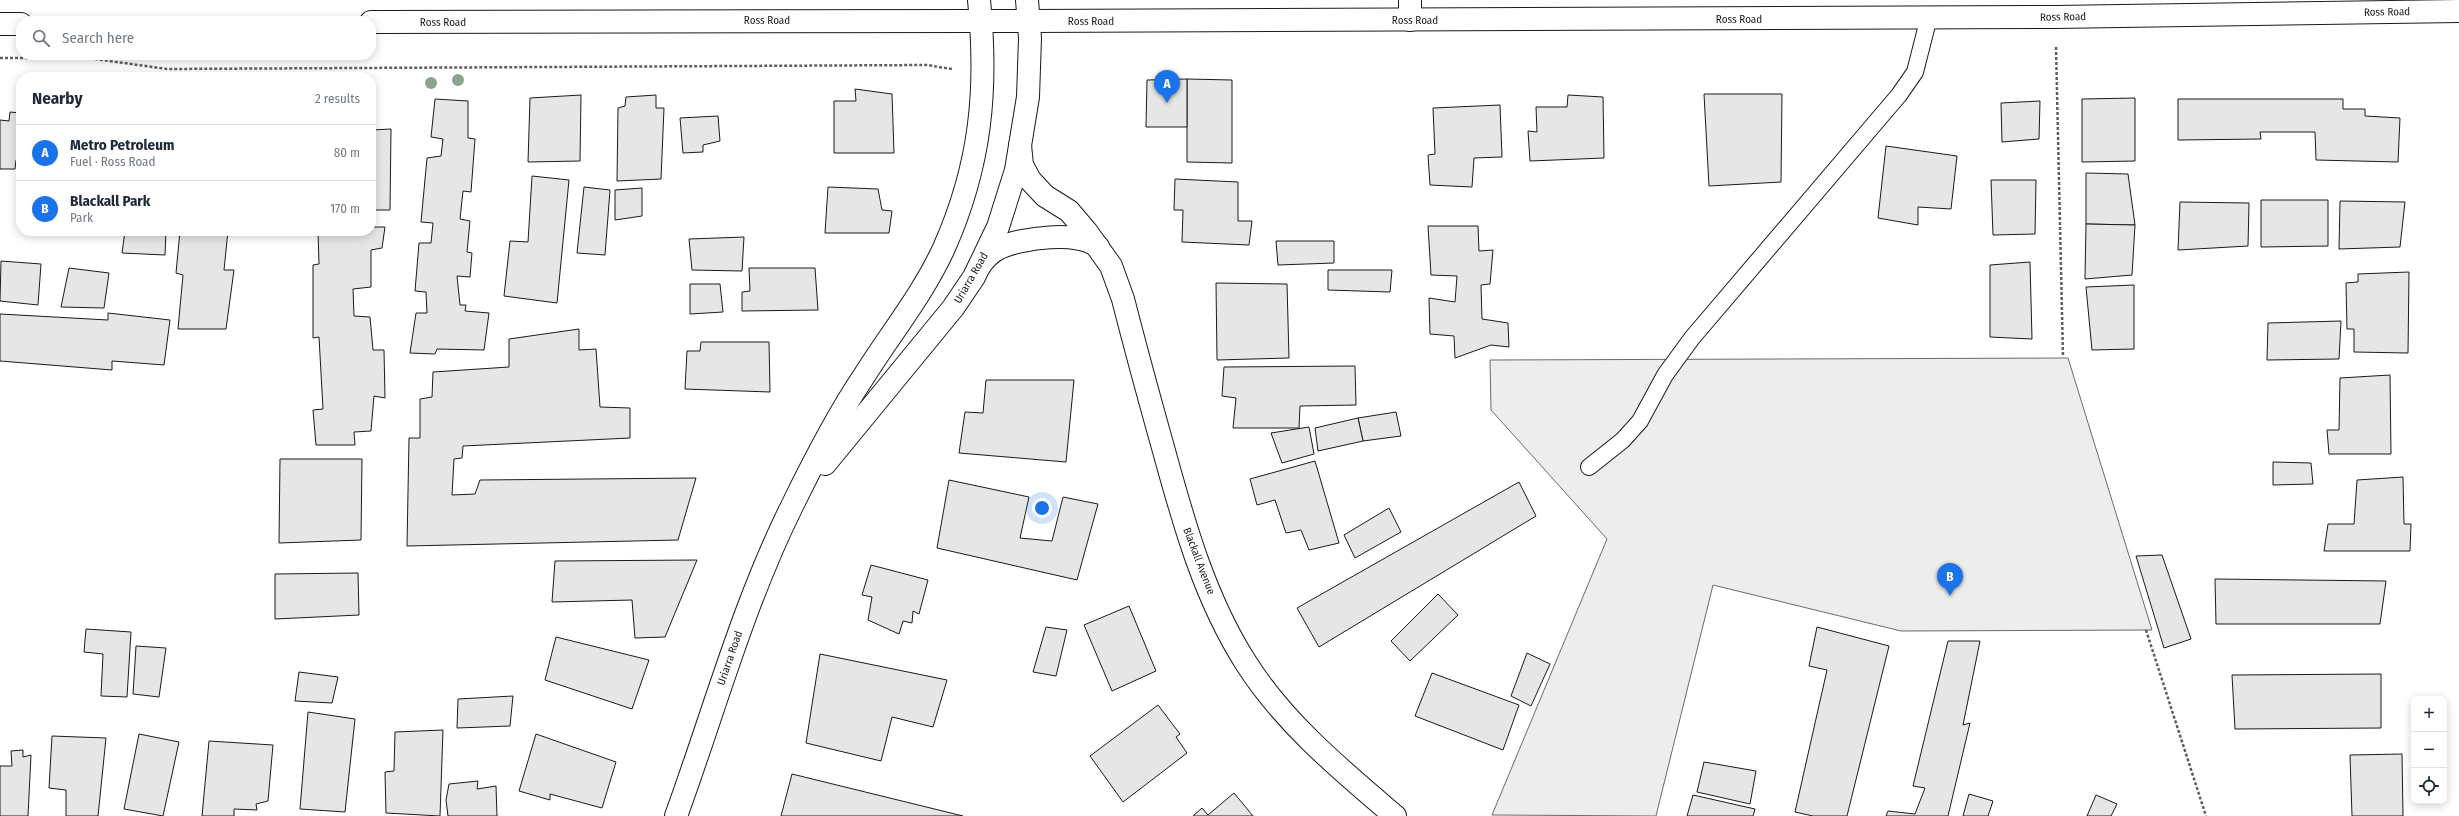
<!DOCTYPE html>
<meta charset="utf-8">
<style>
body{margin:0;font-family:"Fira Sans Condensed",sans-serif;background:#f2f2f3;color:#1f2937}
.controls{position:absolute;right:12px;bottom:12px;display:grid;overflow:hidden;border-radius:8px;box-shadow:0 2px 10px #0003}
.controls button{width:36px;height:36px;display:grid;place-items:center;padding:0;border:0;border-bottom:1px solid #e0e1e3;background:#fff;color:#1f2937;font:20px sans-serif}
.you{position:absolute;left:1042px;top:508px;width:14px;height:14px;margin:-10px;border:3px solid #fff;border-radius:50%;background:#1a73e8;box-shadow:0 0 0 6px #1a73e833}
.badge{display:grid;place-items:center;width:26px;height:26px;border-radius:50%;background:#1a73e8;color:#fff;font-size:13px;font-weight:700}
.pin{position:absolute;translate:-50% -33px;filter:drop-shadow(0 1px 2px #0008)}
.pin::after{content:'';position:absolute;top:21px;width:14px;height:12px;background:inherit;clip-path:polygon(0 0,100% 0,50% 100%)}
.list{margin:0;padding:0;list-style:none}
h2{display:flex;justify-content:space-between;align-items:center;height:52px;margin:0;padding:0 16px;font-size:17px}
h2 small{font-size:13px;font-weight:400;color:#747a83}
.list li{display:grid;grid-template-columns:26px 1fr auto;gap:12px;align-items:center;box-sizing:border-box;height:56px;padding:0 16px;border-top:1px solid #e0e1e3}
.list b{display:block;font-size:15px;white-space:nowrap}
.list p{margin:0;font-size:13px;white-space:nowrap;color:#747a83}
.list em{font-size:13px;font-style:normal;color:#747a83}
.icon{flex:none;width:22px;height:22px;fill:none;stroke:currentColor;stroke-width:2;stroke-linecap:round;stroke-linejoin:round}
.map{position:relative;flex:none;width:2459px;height:816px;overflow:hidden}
.search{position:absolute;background:#fff;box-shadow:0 2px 10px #0003;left:16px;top:16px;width:360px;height:44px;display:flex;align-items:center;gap:10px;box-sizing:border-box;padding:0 14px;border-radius:16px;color:#747a83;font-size:15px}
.panel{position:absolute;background:#fff;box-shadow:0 2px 10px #0003;left:16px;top:72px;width:360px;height:164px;border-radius:16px}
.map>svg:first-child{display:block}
.built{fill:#ededed;stroke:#6a6a6a}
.building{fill:#e6e6e6;stroke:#1a1a1a}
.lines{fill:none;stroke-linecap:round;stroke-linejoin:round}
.service-casing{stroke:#1a1a1a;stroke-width:18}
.minor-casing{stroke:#1a1a1a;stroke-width:24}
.tertiary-casing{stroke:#1a1a1a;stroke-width:24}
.secondary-casing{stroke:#1a1a1a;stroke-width:24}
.path{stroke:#5f5f5f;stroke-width:2.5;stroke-dasharray:3 2;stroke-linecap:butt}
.service{stroke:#fff;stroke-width:16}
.minor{stroke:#fff;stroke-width:22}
.tertiary{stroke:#fff;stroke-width:22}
.secondary{stroke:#fff;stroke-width:22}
.tree{fill:#8aa48f}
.labels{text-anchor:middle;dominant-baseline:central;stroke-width:3;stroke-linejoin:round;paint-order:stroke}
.street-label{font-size:11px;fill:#1a1a1a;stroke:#fff}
</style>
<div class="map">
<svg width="2459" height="816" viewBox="0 0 2459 816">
<rect width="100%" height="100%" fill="#fff"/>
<path class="built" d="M2068,358l84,272 -251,1 -188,-46 -57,231 -164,-1 115,-276 -116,-129 -1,-50z"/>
<g class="building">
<path d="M1187,79l45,1v83l-45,-1z"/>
<path d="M1187,79v48h-41l1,-47z"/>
<path d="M855,89l37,5 2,59h-60v-52h22z"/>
<path d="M1704,94h78l-1,88 -72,4z"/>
<path d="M581,95l-1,66 -52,1 2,-64z"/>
<path d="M656,95v13h8l-3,71 -44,2 1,-73 7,-2 1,-9z"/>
<path d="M1568,95l35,2 1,61 -74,3 -2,-30 9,1 -1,-25h31z"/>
<path d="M2135,98v63l-53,1v-63z"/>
<path d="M435,99l33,2v37l7,1 -4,53 -8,-1 -3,28 10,2 -3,31 5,1 -2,24 -13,-1 3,29h6l-1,6 24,2 -5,37 -47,-1 -2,5 -25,-1 6,-40h11l-1,-21 -11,-1 4,-48h12l2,-20 -12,-1 6,-64 14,-2 2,-17 -12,-2z"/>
<path d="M2178,99h165v10h22v7l35,2 -2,44 -82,-2 -1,-28h-55l1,7 -83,1z"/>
<path d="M2040,101l-1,38 -37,3 -1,-39z"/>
<path d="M1500,105l2,52 -28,1 -2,29 -42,-2 -2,-30 7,-1 -2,-46z"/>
<path d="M10,112l11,1v47h-5l-1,9h-15v-49l9,1z"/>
<path d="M718,116l2,25 -17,4v7l-20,1 -3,-35z"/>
<path d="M391,129l-1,81h-19v-80z"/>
<path d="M1886,146l71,10 -6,53 -33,-2v18l-40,-7z"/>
<path d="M2086,173l42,1 7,51 -49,-1z"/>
<path d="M19,174h2v41l-4,-1z"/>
<path d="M532,176l37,4 -12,123 -53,-7 6,-55 18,1z"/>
<path d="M1175,179l63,3v39h14l-3,24 -67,-3 1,-32h-9z"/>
<path d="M1991,180h45l-1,54 -42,1z"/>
<path d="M584,187l26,3 -5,65 -28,-2z"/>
<path d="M828,187l50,2 4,21 10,1 -3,22h-64z"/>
<path d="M642,188v28l-27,4v-30z"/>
<path d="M2261,200h67v46l-67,1z"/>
<path d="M2340,201l65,1 -5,45 -61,2z"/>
<path d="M2180,202l69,1 -1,43 -70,4z"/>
<path d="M2086,224l49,1 -3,50 -47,4z"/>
<path d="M1428,226h50l1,25 14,-1 -3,34 -9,1 1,34 26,4 1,24 -18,-2 -36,13 -1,-22 -24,-2 -1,-36 26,4 2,-26 -26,-1z"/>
<path d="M371,227h14l-3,21 -11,2v37l-18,2 1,27 16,1 3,33h11l1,48 -11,-2 -3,35 -17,1 1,13h-39l-3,-35 10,-1 -4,-72 -6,1v-73l6,-1 -1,-33h53z"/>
<path d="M125,231h41l-1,24 -43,-2z"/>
<path d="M180,231h48l-4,39h10l-8,59h-48l5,-54 -7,-2z"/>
<path d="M744,237l-2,34 -50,-1 -3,-31z"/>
<path d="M1276,241h58v22l-56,2z"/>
<path d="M1,261l40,3 -3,41 -38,-4z"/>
<path d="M2030,262l2,77 -42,-2v-72z"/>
<path d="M69,268l40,5 -5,35 -43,-1z"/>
<path d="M749,268h66l3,42 -76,1v-19l8,-1z"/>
<path d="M1328,270h64l-2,22 -62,-2z"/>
<path d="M2409,272l-1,81 -54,-1v-23h-7l-1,-46 12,-1v-8z"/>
<path d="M1216,283l71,1 2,74 -72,2z"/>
<path d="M690,284h30l3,28 -33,2z"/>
<path d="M2134,285v64l-42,1 -6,-63z"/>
<path d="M108,313l62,7 -6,45 -52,-4v9l-112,-9v-47l108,6z"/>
<path d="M2341,321l-2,38 -72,1 1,-37z"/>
<path d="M579,329v21l17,-1 4,58 30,1v30l-167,8 -1,12 -8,1 -2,36 23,-1 5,-14 216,-2 -18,62 -271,6 2,-108h11v-39l12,-2 1,-25 76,-5v-28z"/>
<path d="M701,342h68l1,50 -85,-3 2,-38h13z"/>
<path d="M1355,366l1,39 -56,1 -1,22h-66l3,-30 -14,-2 2,-29z"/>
<path d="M2390,375l1,79h-62l-2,-24h12l1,-52z"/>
<path d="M986,380h88l-8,82 -107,-9 6,-41 18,1z"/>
<path d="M1396,412l5,24 -38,5 -5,-23z"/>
<path d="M1358,418l5,23 -45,10 -3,-23z"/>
<path d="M1309,427l5,27 -32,9 -11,-30z"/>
<path d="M280,459h82l-1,81 -82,3z"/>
<path d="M1315,461l24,82 -30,7 -8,-20 -15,3 -11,-33 -18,5 -7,-26z"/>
<path d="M2273,462l38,1 2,21 -40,1z"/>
<path d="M2403,477l1,47h7l-1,27h-86l4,-27h26l3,-44z"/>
<path d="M949,480l80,17 -9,41 32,3 11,-44 35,7 -21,76 -140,-32z"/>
<path d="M1519,482l17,34 -217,131 -22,-39z"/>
<path d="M1389,508l12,24 -46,26 -11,-23z"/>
<path d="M2162,555l29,84 -27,9 -28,-92z"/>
<path d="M697,560l-32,77 -30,1 -3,-38 -80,2 3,-41z"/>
<path d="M871,565l57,15 -9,34 -6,-3 -1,12 -9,-2 -4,13 -31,-14 4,-23 -10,-2z"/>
<path d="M358,573l1,42 -84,4v-45z"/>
<path d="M2215,579l171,2 -6,43h-164z"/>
<path d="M1438,594l20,21 -48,46 -19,-20z"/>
<path d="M1129,606l27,65 -44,20 -28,-66z"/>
<path d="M1046,627l21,3 -11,46 -23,-4z"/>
<path d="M1817,627l72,19 -42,170h-34l-18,-4 32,-142 -18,-4z"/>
<path d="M86,629l45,3 -4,65 -26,-1 2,-42 -19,-2z"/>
<path d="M556,637l93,23 -17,49 -87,-29z"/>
<path d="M1948,641h32l-17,84 7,-2 -22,93h-62l2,-5 27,3 10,-26 -12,-2z"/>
<path d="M136,646l30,2 -7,49 -26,-3z"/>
<path d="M1527,653l23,11 -19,42 -20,-10z"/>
<path d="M820,654l127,26 -14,47 -41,-10 -11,44 -75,-18z"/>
<path d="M299,672l39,5 -6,26 -37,-2z"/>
<path d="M1432,673l87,32 -16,45 -88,-34z"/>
<path d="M2381,674v54l-146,1 -3,-54z"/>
<path d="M513,696l-3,30 -53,2 1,-29z"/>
<path d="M1158,705l22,29 -4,3 11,16 -64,49 -33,-46z"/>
<path d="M308,712l47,7 -10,93 -45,-3z"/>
<path d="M443,730l-3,86 -54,-3 -1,-41 9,-1 1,-39z"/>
<path d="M139,734l40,8 -16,74 -39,-7z"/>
<path d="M536,734l80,28 -14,46 -52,-14v6l-31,-9z"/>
<path d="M52,736l54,2 -8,78h-32v-26l-17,-2z"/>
<path d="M209,741l64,4 -5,56 -12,3 1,6 -23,-1v7h-32z"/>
<path d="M23,750v7l8,-2 -3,61h-28v-50h12l-1,-15z"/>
<path d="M2402,754l1,62h-51l-2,-61z"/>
<path d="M1704,762l52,9 -6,33 -53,-12z"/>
<path d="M792,774l171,42h-182z"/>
<path d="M478,781l-1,8 19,-3 1,30h-49l-2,-16 3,-16z"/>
<path d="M1234,793l19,23h-60l9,-8 6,7z"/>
<path d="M1969,794l24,7 -5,15h-25z"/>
<path d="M1693,795l62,14 -2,7h-66z"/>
<path d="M2096,795l21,9 -6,12h-24z"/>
</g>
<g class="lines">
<defs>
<path id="service" d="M1589,467l34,-27 17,-19 25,-46 27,-37 207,-243 16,-23 14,-55"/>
<g id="minor">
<path d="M1410,20v-20"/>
<path d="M371,22l610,-1"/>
<path d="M0,24h21"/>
<path d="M1020,145l2,20 8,15 15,16 24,15 17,20 25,35 12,33c13,51 27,102 41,152 20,73 41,148 82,212 38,60 95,107 149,153"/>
<path d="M979,267c5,-8 11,-14 20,-19 21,-10 82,-18 99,-1"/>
</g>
<path id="tertiary" d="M1029,21l1026,-4 404,-6"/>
<g id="secondary">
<path d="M981,21h48"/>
<path d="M825,464l128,-156 21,-31 24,-50 18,-57 12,-73 2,-59 -3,-38"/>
<path d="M676,816c38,-104 67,-212 117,-312 21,-43 44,-88 71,-128 27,-43 59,-82 80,-128 37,-83 44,-159 35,-248"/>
</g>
</defs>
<use href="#service" class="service-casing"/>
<use href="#minor" class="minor-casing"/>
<use href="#tertiary" class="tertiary-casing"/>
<use href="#secondary" class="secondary-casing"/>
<g class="path">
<path d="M2056,47l7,310"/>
<path d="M0,58h88l79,11 760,-4 25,4"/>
<path d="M2146,630l60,186"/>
</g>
<use href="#service" class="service"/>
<use href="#minor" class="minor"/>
<use href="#tertiary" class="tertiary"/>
<use href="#secondary" class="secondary"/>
</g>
<g class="tree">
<circle cx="458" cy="80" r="6"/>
<circle cx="431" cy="83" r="6"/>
</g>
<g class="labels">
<g class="street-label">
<text transform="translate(2387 12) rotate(-1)">Ross Road</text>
<text transform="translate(2063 17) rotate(-1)">Ross Road</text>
<text x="1739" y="19">Ross Road</text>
<text x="767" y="20">Ross Road</text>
<text x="1415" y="20">Ross Road</text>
<text x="1091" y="21">Ross Road</text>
<text x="443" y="22">Ross Road</text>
<text transform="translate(971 278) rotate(-60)">Uriarra Road</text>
<text transform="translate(1199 561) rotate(69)">Blackall Avenue</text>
<text transform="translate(730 658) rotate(-71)">Uriarra Road</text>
</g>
</g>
</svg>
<div class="controls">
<button>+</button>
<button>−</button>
<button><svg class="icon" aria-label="locate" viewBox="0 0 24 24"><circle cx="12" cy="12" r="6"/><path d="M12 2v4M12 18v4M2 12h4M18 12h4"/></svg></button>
</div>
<div class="you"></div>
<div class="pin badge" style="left:1167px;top:103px">A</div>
<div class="pin badge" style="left:1950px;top:596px">B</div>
<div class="search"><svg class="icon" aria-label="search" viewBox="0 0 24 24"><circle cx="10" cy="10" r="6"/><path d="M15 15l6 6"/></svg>Search here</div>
<section class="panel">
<h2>Nearby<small>2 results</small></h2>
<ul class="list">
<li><span class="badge">A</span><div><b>Metro Petroleum</b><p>Fuel · Ross Road</p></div><em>80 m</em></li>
<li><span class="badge">B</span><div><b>Blackall Park</b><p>Park</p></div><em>170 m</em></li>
</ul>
</section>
</div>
